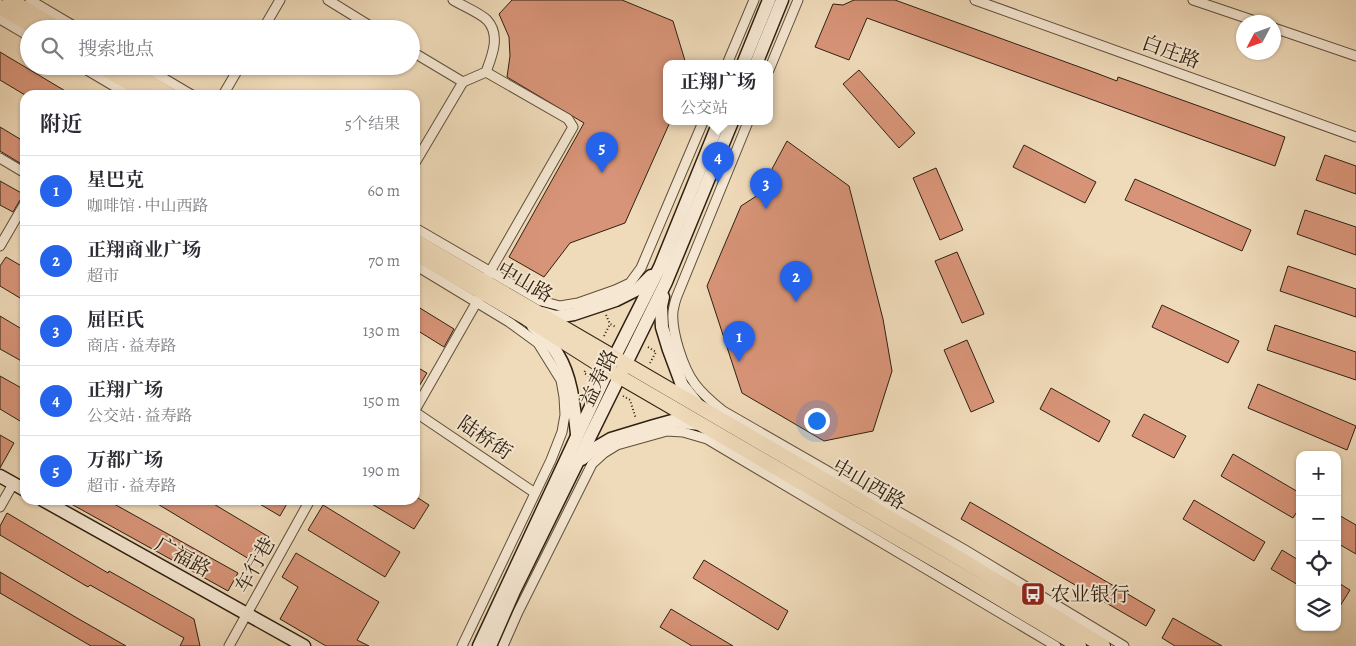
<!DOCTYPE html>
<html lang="zh">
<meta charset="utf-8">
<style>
body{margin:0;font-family:Alegreya,"Noto Serif SC",serif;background:#f2f2f3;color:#2b2b33}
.controls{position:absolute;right:15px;bottom:15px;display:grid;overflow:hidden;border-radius:10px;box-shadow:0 1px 4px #0004}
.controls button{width:45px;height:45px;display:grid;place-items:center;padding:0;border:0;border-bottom:1px solid #e1e1e2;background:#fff;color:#2b2b33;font:25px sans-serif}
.compass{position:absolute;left:1236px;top:15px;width:45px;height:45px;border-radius:50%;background:#fff;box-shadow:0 1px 4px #0004;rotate:229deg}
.you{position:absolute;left:816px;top:420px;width:18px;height:18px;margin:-12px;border:4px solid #fff;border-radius:50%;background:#1a73e8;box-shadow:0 0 0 8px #1a73e833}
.badge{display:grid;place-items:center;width:32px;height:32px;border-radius:50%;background:#2563eb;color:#fff;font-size:16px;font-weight:700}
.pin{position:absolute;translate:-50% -41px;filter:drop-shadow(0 1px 2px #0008)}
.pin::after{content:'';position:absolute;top:26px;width:18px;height:15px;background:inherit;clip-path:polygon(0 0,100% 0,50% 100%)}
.popup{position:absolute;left:663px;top:60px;width:110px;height:65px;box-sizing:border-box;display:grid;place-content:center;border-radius:10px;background:#fff;filter:drop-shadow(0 1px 4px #0005);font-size:16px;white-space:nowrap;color:#7c7c81}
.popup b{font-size:19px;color:#2b2b33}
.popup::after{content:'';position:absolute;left:50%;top:100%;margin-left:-10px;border:10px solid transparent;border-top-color:#fff}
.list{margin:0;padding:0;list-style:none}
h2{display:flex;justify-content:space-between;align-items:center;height:65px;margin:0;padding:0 20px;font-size:21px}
h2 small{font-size:16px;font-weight:400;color:#7c7c81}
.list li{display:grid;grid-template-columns:32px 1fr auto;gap:15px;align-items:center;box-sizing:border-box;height:70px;padding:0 20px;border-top:1px solid #e1e1e2}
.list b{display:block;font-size:19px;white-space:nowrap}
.list p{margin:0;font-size:16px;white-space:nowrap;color:#7c7c81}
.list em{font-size:16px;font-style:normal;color:#7c7c81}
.icon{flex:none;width:28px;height:28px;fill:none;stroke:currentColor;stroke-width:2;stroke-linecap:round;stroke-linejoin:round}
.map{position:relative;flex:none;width:1356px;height:646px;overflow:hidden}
.search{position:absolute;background:#fff;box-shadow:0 1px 4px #0004;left:20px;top:20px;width:400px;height:55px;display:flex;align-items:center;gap:12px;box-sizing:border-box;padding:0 18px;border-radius:28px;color:#7c7c81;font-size:19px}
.panel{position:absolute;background:#fff;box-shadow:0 1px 4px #0004;left:20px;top:90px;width:400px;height:415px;border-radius:15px}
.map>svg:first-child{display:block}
.building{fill:#d89478;stroke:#2e2111}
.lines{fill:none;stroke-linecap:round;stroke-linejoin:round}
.street-casing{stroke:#5e4f3b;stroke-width:11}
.secondary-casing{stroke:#2e2111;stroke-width:15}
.primary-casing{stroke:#2e2111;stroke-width:16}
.path{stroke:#2e2111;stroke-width:2;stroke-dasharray:1 2.5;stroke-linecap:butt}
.street{stroke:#f5e7d2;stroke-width:9}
.secondary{stroke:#f5e7d2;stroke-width:12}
.primary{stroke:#efdab9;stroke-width:14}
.labels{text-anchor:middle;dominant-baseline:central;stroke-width:4;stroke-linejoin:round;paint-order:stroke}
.street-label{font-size:20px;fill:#2e2111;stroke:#f5e7d2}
.poi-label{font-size:20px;fill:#2e2111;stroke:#f5e7d2;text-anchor:start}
</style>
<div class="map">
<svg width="1356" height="646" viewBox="0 0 1356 646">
<rect width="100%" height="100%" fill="#efdab9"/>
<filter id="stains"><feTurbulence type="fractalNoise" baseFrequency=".004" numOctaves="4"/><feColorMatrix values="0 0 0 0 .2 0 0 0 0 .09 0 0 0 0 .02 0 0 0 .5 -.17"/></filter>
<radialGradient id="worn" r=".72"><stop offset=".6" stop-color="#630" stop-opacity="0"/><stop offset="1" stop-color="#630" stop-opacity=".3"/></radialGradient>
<g class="building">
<path d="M512,0h110l51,21 13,43h-19v58h3l-45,101 -55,20 -26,34 -35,-20 75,-134 -77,-46 3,-21 -1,-19 -10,-23z"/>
<path d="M854,0h41l201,73 21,8 1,-4 167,60 -10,29 -408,-148 -18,42 -34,-13 18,-43 10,1z"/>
<path d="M0,52l72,43h-47l-25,-15z"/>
<path d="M859,70l56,63 -16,15 -56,-64z"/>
<path d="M0,127l25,15v24l-25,-15z"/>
<path d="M787,141l62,45 34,133 9,52 -19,60 -49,10 -82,-48 -35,-107 34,-80 17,-11z"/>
<path d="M1024,145l72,37 -11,21 -72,-36z"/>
<path d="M1325,155l31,11v28l-40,-14z"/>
<path d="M936,168l27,62 -23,10 -27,-62z"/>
<path d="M1135,179l116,51 -9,21 -117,-51z"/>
<path d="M0,181l25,14 -5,5 -7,12 -13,-7z"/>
<path d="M1305,210l51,17v28l-59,-21z"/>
<path d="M957,252l27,62 -22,9 -27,-62z"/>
<path d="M6,257l19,11v33l-25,-15v-20z"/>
<path d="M1288,266l68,23v28l-76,-26z"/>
<path d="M415,305l39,24 -10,18 -29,-18z"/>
<path d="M1162,305l77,36 -11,22 -76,-36z"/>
<path d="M0,316l25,15v32l-25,-14z"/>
<path d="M1275,325l81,27v28l-89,-30z"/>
<path d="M967,340l27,62 -23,10 -27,-62z"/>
<path d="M415,366l12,7 -12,20z"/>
<path d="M0,376l25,14v34l-25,-15z"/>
<path d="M1258,384l98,42 -9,24 -99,-42z"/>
<path d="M1051,388l59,33 -11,21 -59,-33z"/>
<path d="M1144,414l42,22 -12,22 -42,-22z"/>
<path d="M0,435l14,8 -14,25z"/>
<path d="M1233,454l67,39v14l-7,11 -72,-42z"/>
<path d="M415,496l14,9 -15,24 -49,-29h50z"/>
<path d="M64,500h43l131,73 -10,18z"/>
<path d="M151,500h56l62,37 -15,25z"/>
<path d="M253,500h36l-9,16z"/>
<path d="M1194,500l71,42 -11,19 -71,-42z"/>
<path d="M970,502l185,108 -9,16 -185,-107z"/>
<path d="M323,505l77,47 -15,25 -77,-47z"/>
<path d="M7,513l101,60 1,-2 85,48 6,27h-20l4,-8 -94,-53 -2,2 -88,-52v-9z"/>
<path d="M1337,514l19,11v29l-19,-11z"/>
<path d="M1282,550l18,11v25l-29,-17z"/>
<path d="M296,553l83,49 -22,38 12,6h-43l-46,-27 18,-32 -16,-10z"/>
<path d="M704,560l84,51 -10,19 -85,-52z"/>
<path d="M0,572l77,46 49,28h-35l-91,-53z"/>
<path d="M1337,582l13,8 -13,21z"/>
<path d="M671,609l62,37h-41l-32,-19z"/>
<path d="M1173,618l49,28h-47l-13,-8z"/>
</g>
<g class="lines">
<defs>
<g id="street">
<path d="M30,0l49,29"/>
<path d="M328,0l47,29"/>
<path d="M453,0c10,6 27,13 34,20 14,15 5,36 -1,52l-23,10"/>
<path d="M975,0l381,137"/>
<path d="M1193,0l65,22"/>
<path d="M0,19l29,17"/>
<path d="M1274,28l82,28"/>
<path d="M263,29l17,-29"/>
<path d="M411,51l52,31 -48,81"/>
<path d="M727,64l27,-64"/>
<path d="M80,66l49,29"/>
<path d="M143,66l49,29"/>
<path d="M769,70l29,-70"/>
<path d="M486,72l82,47 5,8 -86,150"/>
<path d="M223,95l17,-29"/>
<path d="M748,122l-71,174c-2,5 -3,10 -4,15 -2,20 10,57 22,73 8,11 18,19 28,27l242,139 159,96"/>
<path d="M0,158l25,15"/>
<path d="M415,228l126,73 19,5 18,-3 37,-13 15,-7 11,-15 62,-146"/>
<path d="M0,246l25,-43"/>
<path d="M415,265l94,57 29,21 23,37 3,17 1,18 -3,17 -11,28 -89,186"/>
<path d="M415,410l64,-112"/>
<path d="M415,412l120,81"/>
<path d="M0,507l13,-23"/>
<path d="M229,646l81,-146"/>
<path d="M503,646l15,-34 74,-148 12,-11 13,-8 50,-14 16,1 24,7 349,207"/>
</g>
<g id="secondary">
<path d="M743,64l26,-64"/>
<path d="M756,64l26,-64"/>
<path d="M663,297l-2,9 1,21 7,23 13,35 16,20"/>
<path d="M542,313l14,4 18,-3 42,-14 22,-11 13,-13"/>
<path d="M533,326c9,9 19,18 25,29 14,23 16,53 19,79"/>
<path d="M582,459l12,-10 17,-10 43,-13 18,-5 28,3"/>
<path d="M0,476l25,14"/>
<path d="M43,500l261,146"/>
<path d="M479,646l129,-276 52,-103 59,-145"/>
<path d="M490,646l24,-55 152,-309 66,-160"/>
</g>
<g id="primary">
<path d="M10,0l49,29"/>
<path d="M0,7l37,22"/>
<path d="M100,66l49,29"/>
<path d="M122,66l48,29"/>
<path d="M415,241l547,319 141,86"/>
<path d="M415,253l111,65 82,52 349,203 122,73"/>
</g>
</defs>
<use href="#street" class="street-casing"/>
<use href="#secondary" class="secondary-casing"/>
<use href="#primary" class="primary-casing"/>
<g class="path">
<path d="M606,315l4,9"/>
<path d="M604,336l6,-12 6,3"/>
<path d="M648,347l8,5 -6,11"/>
<path d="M585,371l-1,2 7,4"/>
<path d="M623,396l7,4 6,19"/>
</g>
<use href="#street" class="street"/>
<use href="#secondary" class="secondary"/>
<use href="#primary" class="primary"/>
</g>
<defs>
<symbol id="bus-square" viewBox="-11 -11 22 22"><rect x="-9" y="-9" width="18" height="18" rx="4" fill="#8f2418" stroke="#f5e7d2"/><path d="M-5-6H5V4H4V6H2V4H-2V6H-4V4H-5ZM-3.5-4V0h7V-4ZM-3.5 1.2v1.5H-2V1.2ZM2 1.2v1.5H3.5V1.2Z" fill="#fff"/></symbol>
</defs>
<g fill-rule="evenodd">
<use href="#bus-square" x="1019" y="580" width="28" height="28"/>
</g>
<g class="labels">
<g class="street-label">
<text transform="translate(1171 52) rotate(20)">白庄路</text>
<text transform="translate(525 282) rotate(30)">中山路</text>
<text transform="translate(599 378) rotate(-64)">益寿路</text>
<text transform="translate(485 438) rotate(34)">陆桥街</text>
<text transform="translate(869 484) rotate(30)">中山西路</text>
<text transform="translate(183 557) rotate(29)">广福路</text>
<text transform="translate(255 565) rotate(-61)">车行巷</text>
</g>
<g class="poi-label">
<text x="1050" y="594">农业银行</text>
</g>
</g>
<rect width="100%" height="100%" filter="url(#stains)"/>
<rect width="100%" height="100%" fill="url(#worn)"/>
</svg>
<div class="controls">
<button>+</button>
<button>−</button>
<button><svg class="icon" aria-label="locate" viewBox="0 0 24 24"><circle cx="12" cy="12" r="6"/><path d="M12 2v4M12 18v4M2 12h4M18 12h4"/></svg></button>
<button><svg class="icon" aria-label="layers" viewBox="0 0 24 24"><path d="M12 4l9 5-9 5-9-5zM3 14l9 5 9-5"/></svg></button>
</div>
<svg class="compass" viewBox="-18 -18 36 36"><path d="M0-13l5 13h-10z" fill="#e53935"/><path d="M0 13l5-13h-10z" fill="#7c7c81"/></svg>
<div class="you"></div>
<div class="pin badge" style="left:739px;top:362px">1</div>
<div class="pin badge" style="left:796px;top:302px">2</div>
<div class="pin badge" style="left:766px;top:209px">3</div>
<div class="pin badge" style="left:718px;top:183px">4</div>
<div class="popup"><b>正翔广场</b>公交站</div>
<div class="pin badge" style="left:602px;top:173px">5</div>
<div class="search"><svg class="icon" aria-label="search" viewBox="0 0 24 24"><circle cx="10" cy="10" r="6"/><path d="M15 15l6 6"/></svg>搜索地点</div>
<section class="panel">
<h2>附近<small>5个结果</small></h2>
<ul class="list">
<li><span class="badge">1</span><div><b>星巴克</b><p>咖啡馆 · 中山西路</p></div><em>60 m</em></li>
<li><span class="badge">2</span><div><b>正翔商业广场</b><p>超市</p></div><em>70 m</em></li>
<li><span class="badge">3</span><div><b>屈臣氏</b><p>商店 · 益寿路</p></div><em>130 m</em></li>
<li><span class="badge">4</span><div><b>正翔广场</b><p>公交站 · 益寿路</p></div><em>150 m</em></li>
<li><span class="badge">5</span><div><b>万都广场</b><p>超市 · 益寿路</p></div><em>190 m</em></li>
</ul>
</section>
</div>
